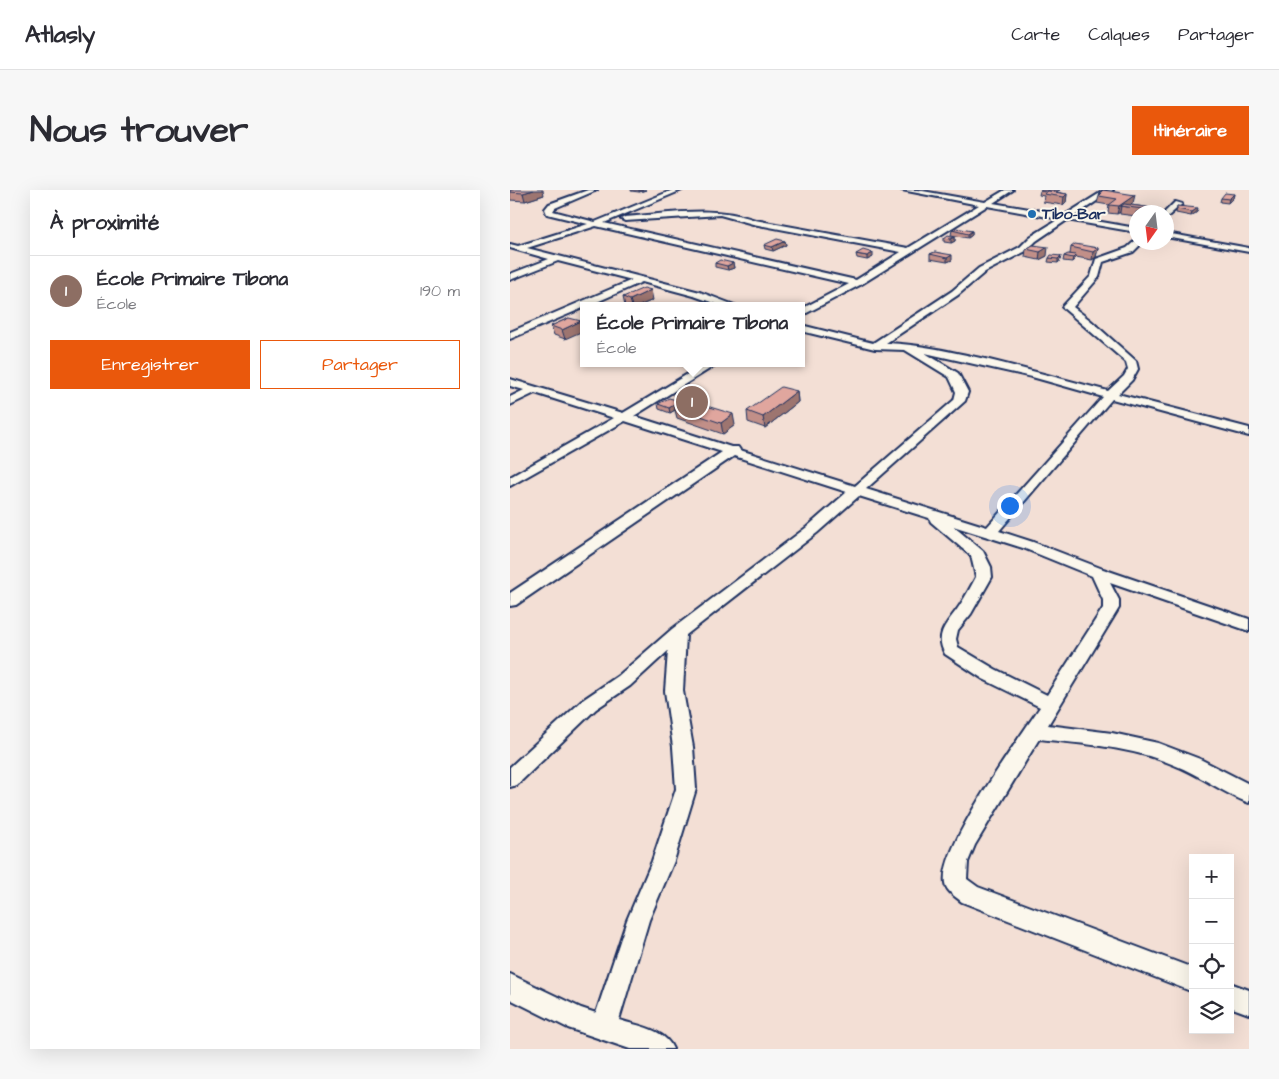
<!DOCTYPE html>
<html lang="fr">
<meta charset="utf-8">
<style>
body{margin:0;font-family:"Architects Daughter",sans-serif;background:#f7f7f7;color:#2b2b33}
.controls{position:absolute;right:15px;bottom:15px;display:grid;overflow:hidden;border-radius:0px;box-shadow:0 5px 20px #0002}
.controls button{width:45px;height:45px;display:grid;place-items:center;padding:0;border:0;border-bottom:1px solid #e1e1e2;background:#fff;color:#2b2b33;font:25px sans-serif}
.compass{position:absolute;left:619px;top:15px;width:45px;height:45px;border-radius:50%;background:#fff;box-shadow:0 5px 20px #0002;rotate:194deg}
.you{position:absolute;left:499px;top:315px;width:18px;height:18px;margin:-12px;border:4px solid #fff;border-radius:50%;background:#1a73e8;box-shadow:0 0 0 8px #1a73e833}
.badge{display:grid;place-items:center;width:32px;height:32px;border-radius:50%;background:#ea580c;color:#fff;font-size:16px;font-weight:700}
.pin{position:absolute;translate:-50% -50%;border:2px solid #fff;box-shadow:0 1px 5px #0006}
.popup{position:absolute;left:70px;top:112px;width:225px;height:65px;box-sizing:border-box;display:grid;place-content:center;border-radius:0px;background:#fff;filter:drop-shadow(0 1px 4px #0005);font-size:16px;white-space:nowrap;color:#7c7c81}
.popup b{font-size:19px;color:#2b2b33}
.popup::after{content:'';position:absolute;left:50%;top:100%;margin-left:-10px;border:10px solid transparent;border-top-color:#fff}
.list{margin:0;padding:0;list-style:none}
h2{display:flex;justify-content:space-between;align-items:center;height:65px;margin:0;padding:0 20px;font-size:21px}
h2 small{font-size:16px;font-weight:400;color:#7c7c81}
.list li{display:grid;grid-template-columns:32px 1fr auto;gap:15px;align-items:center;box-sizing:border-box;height:70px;padding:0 20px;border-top:1px solid #e1e1e2}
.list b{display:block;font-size:19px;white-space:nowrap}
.list p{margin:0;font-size:16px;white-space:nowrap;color:#7c7c81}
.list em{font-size:16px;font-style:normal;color:#7c7c81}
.actions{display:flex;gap:10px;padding:15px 20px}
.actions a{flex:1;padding:11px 0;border:1px solid #ea580c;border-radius:0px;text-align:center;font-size:18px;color:#ea580c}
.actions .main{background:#ea580c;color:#fff}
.icon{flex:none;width:28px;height:28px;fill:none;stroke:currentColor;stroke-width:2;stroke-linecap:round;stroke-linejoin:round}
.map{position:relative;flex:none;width:739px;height:859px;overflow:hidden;border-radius:0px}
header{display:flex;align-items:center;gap:30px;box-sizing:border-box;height:70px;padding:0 25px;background:#fff;border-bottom:1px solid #e1e1e2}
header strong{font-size:24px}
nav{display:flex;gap:28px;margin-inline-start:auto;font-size:18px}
.intro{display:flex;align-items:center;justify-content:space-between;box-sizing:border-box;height:120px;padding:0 30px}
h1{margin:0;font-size:35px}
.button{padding:12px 22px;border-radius:0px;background:#ea580c;color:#fff;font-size:18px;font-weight:700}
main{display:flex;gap:30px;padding:0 30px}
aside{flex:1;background:#fff;border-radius:0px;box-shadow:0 5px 20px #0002}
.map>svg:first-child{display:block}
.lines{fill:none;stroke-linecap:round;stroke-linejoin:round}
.street-casing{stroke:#1b2f5e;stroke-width:4}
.street{fill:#fbf7ec;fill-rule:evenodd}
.wall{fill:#c18f88;stroke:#1b2f5e}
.shaded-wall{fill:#9d746f;stroke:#1b2f5e}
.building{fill:#e0a69e;stroke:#1b2f5e}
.poi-dot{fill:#1f6fb2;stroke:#fbf7ec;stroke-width:2}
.labels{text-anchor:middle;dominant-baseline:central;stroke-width:4;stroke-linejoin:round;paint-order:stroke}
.far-poi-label{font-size:16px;font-weight:bold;fill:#1b2f5e;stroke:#fbf7ec;text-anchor:start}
</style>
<header>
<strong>Atlasly</strong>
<nav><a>Carte</a><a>Calques</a><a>Partager</a></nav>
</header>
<div class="intro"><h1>Nous trouver</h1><a class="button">Itinéraire</a></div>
<main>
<aside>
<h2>À proximité<small></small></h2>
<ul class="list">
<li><span class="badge" style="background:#8d6e63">1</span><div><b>École Primaire Tibona</b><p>École</p></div><em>190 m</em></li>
</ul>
<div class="actions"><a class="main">Enregistrer</a><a>Partager</a></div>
</aside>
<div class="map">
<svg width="739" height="859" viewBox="0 0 739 859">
<rect width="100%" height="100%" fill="#f3dfd5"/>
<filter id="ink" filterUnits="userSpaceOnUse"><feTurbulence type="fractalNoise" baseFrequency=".02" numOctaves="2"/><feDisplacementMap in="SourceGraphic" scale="10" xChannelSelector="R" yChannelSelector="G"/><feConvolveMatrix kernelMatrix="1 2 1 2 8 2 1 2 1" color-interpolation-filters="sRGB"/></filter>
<g filter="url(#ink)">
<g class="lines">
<defs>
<g id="street">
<path d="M78,0h9l-42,18 -2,3 42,11 78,-32h9l-78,33 252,57 45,-28 -148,-28 -33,-9 -95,6 -4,-2 4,-2c43,-3 89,-12 130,3l153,28 71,-43 -77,-15h15l68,12 20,-12h8l-20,13 72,12 40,-25h8l-40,27 63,11v4l-69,-12 -31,21 -10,10 -41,21 -27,23 -72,48c34,1 66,9 99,16 41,10 82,21 123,32l16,-15 4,-7 -2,-7 -64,-55 29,-31 5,-17 31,-11 9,-8v2h7l-10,10 -30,10 -4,15 -26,30 17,13 46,41 2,8 -6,11 -14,14 131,34v8l-137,-37 -113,132 34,11 70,27 146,50v12l-139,-48 9,17v8l-71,117 64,8 46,10 42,16 49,25v19c-26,-10 -49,-28 -75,-38 -42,-18 -90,-21 -135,-26l-64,106 -7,17 -1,17 11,8 215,81v24l-231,-90c-6,-5 -16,-11 -17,-19 -6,-35 73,-143 95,-176l-57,-28 -38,-25c-12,-21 4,-32 15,-49 6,-9 11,-19 16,-28l-5,-21 -40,-34 -2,-4 -70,-22 -42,37 -131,102 -3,56 10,56 3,42 -22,72 -25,59 -30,100c19,6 46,9 54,29h-43l-62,-21 -58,-29v-25l71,34 15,5 31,-93 25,-59 24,-72 -3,-42 -8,-56 3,-40 -38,35 -34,23 -79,76 -7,2v-20l74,-68 34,-23 54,-47 135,-102 40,-35 -113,-36 -218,149 -6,1v-13l212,-141 -97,-31 -115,65v-9l104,-59 -79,-25 -25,12v-8l14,-7 -14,-4v-7l113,34 83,-50h13l-85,53 97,31h7l2,3 115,36 99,-86 2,-8 -7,-15 -44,-27 -30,-1 -74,-18v-6l72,18 79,-52 27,-23 41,-21 10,-10 29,-18 -72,-13 -127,79 -59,31v-7l48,-25 -253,-58 -69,22 173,44 37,14h-15l-28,-10 -52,-14 -54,24h-5v2l-73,31v-7l122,-52 -74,-19 -48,19v-6l39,-15 -39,-11v-4l8,2 70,-22 -41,-10 -2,-5 4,-5zM415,163l107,24 71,20 -116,130 -121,-38 99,-88 3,-9 -10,-19zM443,336l70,22 69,28 11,24v8l-56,87 -52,-26 -37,-22 -2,-8 2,-9 13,-16 21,-37 -1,-10 -8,-16z"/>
<path d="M665,12l7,2 -16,14 -1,-6z"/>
<path d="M656,43l83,15v4l-83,-15z"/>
<path d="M720,793l19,7v24l-19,-7z"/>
</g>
</defs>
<use href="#street" class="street-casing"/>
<use href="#street" class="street"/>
</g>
<g class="wall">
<path d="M0,0l34,5 -19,6 -15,-1z"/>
<path d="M121,0h15l-7,2 -8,-1z"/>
<path d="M532,0h18l-4,2 11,2 -1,8 -3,3 -20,-3 1,-6 -5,-1 1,-4z"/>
<path d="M590,3l33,10 -2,2 28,4v3h-23v4l-16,-2v-2l-3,2 -9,-1 1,-8 -12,-2z"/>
<path d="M724,4l-1,4 -5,5 -8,-1 1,-4z"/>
<path d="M667,16l20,6 -6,4 -15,-3z"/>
<path d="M442,40l20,1v4l-4,3 -17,-3z"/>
<path d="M445,47v4l-4,2 -7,-1v-4z"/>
<path d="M275,51l1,4 -13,6 -8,-2 -1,-4z"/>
<path d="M523,55l14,11 -8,4 -14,-3 1,-8z"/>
<path d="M561,57l27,1 -2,9 -4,3 -16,-3 -1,2 -3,3 -9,-1 1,-5 6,-2z"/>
<path d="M425,62l17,8 -5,2 -17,-3v-5z"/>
<path d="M346,64l17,3 -6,3 -10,-2z"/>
<path d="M551,66l-1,4 -2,3 -10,-1 1,-4z"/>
<path d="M205,73h18l1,5 -6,2 -13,-3z"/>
<path d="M113,107l30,3 -14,6h-14z"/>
<path d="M59,128l-4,21 -11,-4 -3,-9z"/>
<path d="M287,201l1,11 -33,26 -17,-6 -1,-11z"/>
<path d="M170,211v2l55,22 -12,9 -46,-16 -2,-8 -5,3 -11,-4 -1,-5z"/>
</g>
<g class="shaded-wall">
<path d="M24,0h9l1,5 -19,6 -2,-8z"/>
<path d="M129,0h7l-7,2z"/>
<path d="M557,4l-1,8 -3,3 1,-8z"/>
<path d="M724,4l-1,4 -5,5 1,-4z"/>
<path d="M625,5l-2,8 -5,4 -7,-1 -1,6 -3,2 2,-8z"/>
<path d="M688,18l-1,4 -6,4 1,-4z"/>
<path d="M462,41v4l-4,3v-4z"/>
<path d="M445,47v4l-4,2v-4z"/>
<path d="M275,51l1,4 -13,6 -1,-4z"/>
<path d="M538,57l-1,9 -8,4 1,-8z"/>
<path d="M588,58l-2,9 -4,3 1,-8z"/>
<path d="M363,63v4l-6,3v-4z"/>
<path d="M442,65v5l-5,2v-4z"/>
<path d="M566,65l-1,4 -3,3 1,-4z"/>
<path d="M551,66l-1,4 -2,3v-4z"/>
<path d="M223,73l1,5 -6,2 -1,-4z"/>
<path d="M141,100l2,10 -14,6h-7l-2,-6z"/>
<path d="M71,131l2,10 -18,8 -3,-9z"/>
<path d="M287,201l1,11 -33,26 -2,-11z"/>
<path d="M170,211l1,6h-6v3l-5,3 -1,-5z"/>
<path d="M223,224l2,11 -12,9 -2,-11z"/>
</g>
<g class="building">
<path d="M0,0h24l-11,3 -13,-1z"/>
<path d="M532,0h13l-3,2 -4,-1 -2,1 -6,-1z"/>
<path d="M593,0l32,5 -16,11 -10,-1 8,-6 -18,-3 3,-3h-2z"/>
<path d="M538,1l19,3 -3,3 -20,-3z"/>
<path d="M715,3l9,1 -5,5 -8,-1z"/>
<path d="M614,14l35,5 -2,2 -36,-5z"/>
<path d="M667,16l21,2 -6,4 -15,-3z"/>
<path d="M446,38l16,3 -4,3 -16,-4z"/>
<path d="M438,45l7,2 -4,2 -7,-1z"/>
<path d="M267,49l8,2 -13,6 -8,-2z"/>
<path d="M565,54l23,4 -5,4 -22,-5z"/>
<path d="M523,55l15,2 -8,5 -14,-3z"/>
<path d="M353,60l10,3 -6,3 -11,-2z"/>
<path d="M425,62l17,3 -5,3 -17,-4z"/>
<path d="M558,64l8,1 -3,3 -9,-2z"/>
<path d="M541,65l10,1 -3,3 -9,-1z"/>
<path d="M210,70l13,3 -6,3 -12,-3z"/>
<path d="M134,98l7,2 -21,10 -7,-3z"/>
<path d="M59,128l12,3 -19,9 -11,-4z"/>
<path d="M271,197l16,4 -34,26 -16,-6z"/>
<path d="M159,208l11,3 -11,7 -11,-4z"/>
<path d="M177,210l46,14 -12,9 -46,-16z"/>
</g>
</g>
<circle class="poi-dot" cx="522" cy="24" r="5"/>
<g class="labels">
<g class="far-poi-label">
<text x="532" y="24">Tibo-Bar</text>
</g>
</g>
</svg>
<div class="controls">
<button>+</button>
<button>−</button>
<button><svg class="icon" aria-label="locate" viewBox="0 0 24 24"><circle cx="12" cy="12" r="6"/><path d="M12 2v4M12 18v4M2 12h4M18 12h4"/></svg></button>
<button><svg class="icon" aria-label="layers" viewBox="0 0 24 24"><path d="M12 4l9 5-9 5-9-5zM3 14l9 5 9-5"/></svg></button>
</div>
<svg class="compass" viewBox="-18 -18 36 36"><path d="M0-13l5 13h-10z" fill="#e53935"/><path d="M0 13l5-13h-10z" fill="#7c7c81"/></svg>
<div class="you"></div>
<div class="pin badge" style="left:182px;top:212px;background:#8d6e63">1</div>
<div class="popup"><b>École Primaire Tibona</b>École</div>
</div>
</main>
